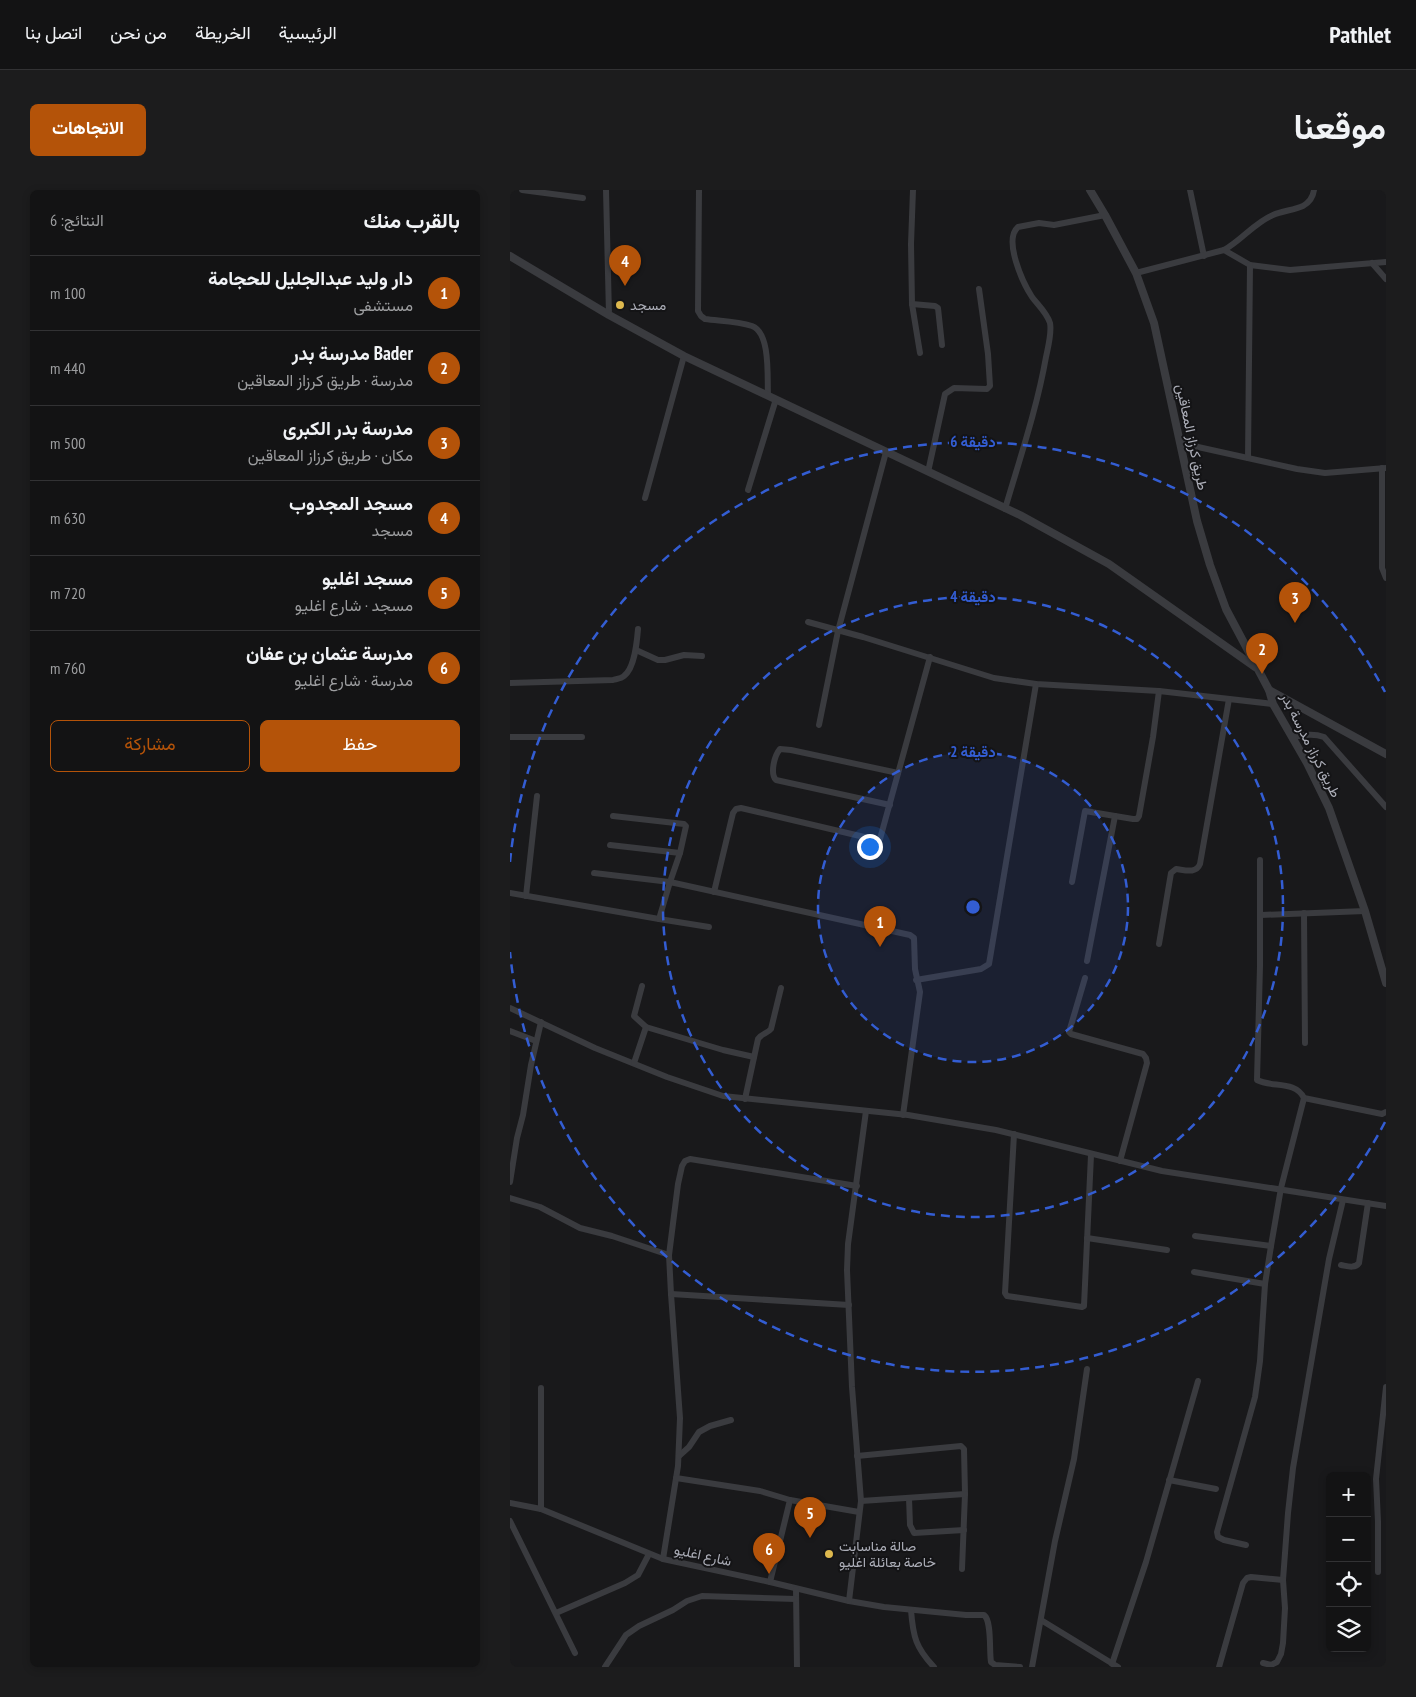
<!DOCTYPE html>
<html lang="ar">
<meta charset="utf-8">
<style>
body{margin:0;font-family:"PT Sans Narrow",Vazirmatn,sans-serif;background:#1c1c1d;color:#f1f3f6;direction:rtl}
.controls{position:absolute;right:15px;bottom:15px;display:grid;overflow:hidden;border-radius:8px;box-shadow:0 2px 8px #0003}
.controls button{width:45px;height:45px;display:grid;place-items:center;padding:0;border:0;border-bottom:1px solid #323234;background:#131314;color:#f1f3f6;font:25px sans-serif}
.you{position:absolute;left:359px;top:656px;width:18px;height:18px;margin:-12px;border:4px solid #fff;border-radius:50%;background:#1a73e8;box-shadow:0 0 0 8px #1a73e833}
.badge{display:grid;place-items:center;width:32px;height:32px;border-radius:50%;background:#b45309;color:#fff;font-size:16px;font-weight:700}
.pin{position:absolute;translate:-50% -41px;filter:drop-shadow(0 1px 2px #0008)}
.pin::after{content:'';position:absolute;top:26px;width:18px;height:15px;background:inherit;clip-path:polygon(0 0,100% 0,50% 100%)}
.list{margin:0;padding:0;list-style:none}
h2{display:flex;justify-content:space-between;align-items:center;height:65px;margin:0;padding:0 20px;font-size:21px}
h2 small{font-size:16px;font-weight:400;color:#9d9ea0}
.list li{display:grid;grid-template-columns:32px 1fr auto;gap:15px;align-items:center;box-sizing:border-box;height:75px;padding:0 20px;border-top:1px solid #323234}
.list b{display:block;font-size:19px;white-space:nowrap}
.list p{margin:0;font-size:16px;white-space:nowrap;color:#9d9ea0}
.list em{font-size:16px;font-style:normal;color:#9d9ea0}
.actions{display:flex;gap:10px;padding:15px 20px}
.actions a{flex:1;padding:11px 0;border:1px solid #b45309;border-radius:8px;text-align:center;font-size:18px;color:#b45309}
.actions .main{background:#b45309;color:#fff}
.icon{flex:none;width:28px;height:28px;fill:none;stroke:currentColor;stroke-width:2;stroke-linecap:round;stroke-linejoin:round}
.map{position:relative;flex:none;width:876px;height:1477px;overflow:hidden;direction:ltr;border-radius:8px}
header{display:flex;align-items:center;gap:30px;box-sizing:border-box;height:70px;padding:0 25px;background:#131314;border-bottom:1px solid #323234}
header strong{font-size:24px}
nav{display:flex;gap:28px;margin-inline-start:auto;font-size:18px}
.intro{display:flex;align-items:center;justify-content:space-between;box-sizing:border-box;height:120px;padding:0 30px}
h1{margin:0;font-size:35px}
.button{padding:12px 22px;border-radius:8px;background:#b45309;color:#fff;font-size:18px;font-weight:700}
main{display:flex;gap:30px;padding:0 30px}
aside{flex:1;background:#131314;border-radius:8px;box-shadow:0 2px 8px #0003}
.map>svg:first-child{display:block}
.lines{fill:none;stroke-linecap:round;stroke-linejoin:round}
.minor{stroke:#3a3b3f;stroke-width:6}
.tertiary{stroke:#3a3b3f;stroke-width:8}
.ring{fill:none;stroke:#335dd3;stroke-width:2.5;stroke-dasharray:9 6}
.poi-dot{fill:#ddb84e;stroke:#141416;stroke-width:2}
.labels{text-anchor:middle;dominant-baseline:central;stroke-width:4;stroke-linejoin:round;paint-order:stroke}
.poi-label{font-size:14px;fill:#adafb9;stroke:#141416;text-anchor:start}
.street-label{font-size:14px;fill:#adafb9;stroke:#141416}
.centre{fill:#335dd3;stroke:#141416;stroke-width:2.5}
.ring-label{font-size:15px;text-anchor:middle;font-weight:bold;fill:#335dd3;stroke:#141416;stroke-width:4;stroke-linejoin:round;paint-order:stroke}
</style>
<header>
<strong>Pathlet</strong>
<nav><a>الرئيسية</a><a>الخريطة</a><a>من نحن</a><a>اتصل بنا</a></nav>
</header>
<div class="intro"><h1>موقعنا</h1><a class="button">الاتجاهات</a></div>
<main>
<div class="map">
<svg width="876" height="1477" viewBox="0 0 876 1477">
<rect width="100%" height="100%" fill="#19191b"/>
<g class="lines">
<g class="minor">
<path d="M12,0l61,8"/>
<path d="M96,0l3,125"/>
<path d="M189,0l-1,121 3,5 4,3c15,2 32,2 47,7 19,7 15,52 16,69"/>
<path d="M403,0l-2,54 1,60 8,49"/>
<path d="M680,0l14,66"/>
<path d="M714,60l26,15 40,5 96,-8"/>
<path d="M862,73l14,16"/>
<path d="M626,83l88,-23c18,-10 30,-27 49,-35 9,-4 21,-5 30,-9 7,-4 10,-9 11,-16"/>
<path d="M402,114l23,2 3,2 4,37"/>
<path d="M670,253l117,26 28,4 61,-5"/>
<path d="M738,268l2,-193"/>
<path d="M872,278v100l4,10"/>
<path d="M418,282l17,-78 9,-6 33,1 3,-3 -2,-32 -9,-65"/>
<path d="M238,300l28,-91"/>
<path d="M135,308l39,-142"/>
<path d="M495,319c15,-51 32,-101 41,-152 2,-10 6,-24 4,-34 -3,-10 -12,-18 -18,-26 -9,-14 -29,-57 -14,-70l21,-4 15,2 51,-10"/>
<path d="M298,432l55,15 131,41 42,6 123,7 114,13"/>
<path d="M126,460l22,10h7l19,-5 18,1"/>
<path d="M0,493l103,-3c3,-1 8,-1 11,-4 11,-8 13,-35 14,-47"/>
<path d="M309,535l19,-94 48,-179"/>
<path d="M0,547h72"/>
<path d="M783,547c11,-2 20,-4 31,0l62,70"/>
<path d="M380,615l-114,-25c-6,-6 -2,-24 4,-31l11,1 107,23"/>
<path d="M100,655l70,8"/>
<path d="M84,683l76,9 10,-29 6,-27 -2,-2 -71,-8"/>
<path d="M562,692l13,-71 48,8h4l2,-3 14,-79 6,-46"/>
<path d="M204,702l19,-79 3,-4 5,-1 136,32 3,-1 50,-182"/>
<path d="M0,703l149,26 50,8"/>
<path d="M16,706l11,-100"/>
<path d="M794,723l1,130"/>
<path d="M751,725l104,-4"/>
<path d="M149,729l11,-37 240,53 4,3 1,31 5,23 -17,123"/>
<path d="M649,754l12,-71 5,-4c9,1 20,5 24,-5l29,-165"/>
<path d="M577,771l28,-145"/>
<path d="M575,788l-16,54 2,2 72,20 3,4 1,5 -27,98"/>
<path d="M406,790l65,-11 8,-5 47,-280"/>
<path d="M0,818l85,40 72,29 56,19 185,19 88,15 166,41 224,35"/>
<path d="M136,837l77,23 31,7"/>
<path d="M0,841l26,10"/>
<path d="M124,873l12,-36 -12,-11 8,-30"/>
<path d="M794,908l78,16 4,-2"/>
<path d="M235,909l13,-60c4,-6 9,-5 13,-10l10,-41"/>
<path d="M504,944l-9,159 2,3 75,11 2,-1 7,-151"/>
<path d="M0,992l7,-44 6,-23 8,-50 10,-43"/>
<path d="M0,1008l30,9 40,21 32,8 57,19 2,39 9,124 -2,48 -15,93"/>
<path d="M685,1046l76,10"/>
<path d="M577,1048l80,12"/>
<path d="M159,1065l9,-71 4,-18 3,-5 5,-2 167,27"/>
<path d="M831,1075c6,1 14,4 18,-2l9,-60"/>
<path d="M684,1082l71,12"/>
<path d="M161,1104l178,11"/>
<path d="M169,1266l10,-9 10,-15 11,-6 21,-6"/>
<path d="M347,1266l104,-10 3,3 1,45 -3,75"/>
<path d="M166,1288l84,13 30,9 69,12"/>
<path d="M659,1290l47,9"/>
<path d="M399,1308l1,27 4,8 50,-3"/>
<path d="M351,1311l104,-7"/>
<path d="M0,1313l31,6 122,50 107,23 79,19 35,6 82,8h18c8,6 5,35 7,47l4,3 25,2"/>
<path d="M31,1319v-121"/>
<path d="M0,1331l65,132"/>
<path d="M736,1355l-22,-5 -6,-3 -1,-5 38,-135 5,-36 5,-77 6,-38 10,-58 23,-90c-9,-18 -32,-10 -47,-18l3,-114v-106"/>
<path d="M868,1382v-50l-2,-43 10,-92"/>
<path d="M260,1392l20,-82"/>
<path d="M286,1399l1,78"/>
<path d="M339,1411l12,-100 -9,-114 -5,-117 1,-26 18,-133"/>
<path d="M401,1420c2,27 5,38 23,57"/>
<path d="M46,1423l69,-30 13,-8 11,-21"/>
<path d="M531,1430l77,47"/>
<path d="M753,1473l8,2 6,-3 4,-8 2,-11 2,-35 -2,-28 5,-67 5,-45 36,-209 14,-59"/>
<path d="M602,1474l34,-102 52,-181"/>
<path d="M95,1477l21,-32 13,-9 34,-16 14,-9 15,-5 94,3"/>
<path d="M522,1477l23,-126 19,-82 13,-90"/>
<path d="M709,1477l24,-84 4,-5 4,-1 32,3"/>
</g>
<g class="tertiary">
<path d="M580,0l15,25 31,58 18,50 43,198 13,44 16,44 43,81 4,14 34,59 22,45 36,103 21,72"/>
<path d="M0,66l99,59 75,41 336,159 89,49 146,103"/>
<path d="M759,500l117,64"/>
</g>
</g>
<circle cx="463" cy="717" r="155" fill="#335dd3" fill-opacity=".12"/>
<g class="ring">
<circle cx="463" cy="717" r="155"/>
<circle cx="463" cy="717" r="310"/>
<path d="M875 932A465 465 0 0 1 0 762M0 672A465 465 0 0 1 875 502"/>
</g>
<g class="poi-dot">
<circle cx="110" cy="115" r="5"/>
<circle cx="319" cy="1364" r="5"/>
</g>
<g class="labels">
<g class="poi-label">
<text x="120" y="115">مسجد</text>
<text x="329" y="1356">صالة مناسابت<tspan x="329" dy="16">خاصة بعائلة اغليو</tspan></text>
</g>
<g class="street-label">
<text transform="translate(682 247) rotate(78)">طريق كرزاز المعاقين</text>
<text transform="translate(801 555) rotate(63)">طريق كرزاز مدرسة بدر</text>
<text transform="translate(193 1365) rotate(12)">شارع اغليو</text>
</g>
</g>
<circle cx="463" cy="717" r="8" class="centre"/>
<g class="ring-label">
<text x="463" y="257">6 دقيقة</text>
<text x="463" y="412">4 دقيقة</text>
<text x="463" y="567">2 دقيقة</text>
</g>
</svg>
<div class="controls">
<button>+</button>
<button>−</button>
<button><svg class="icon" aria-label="locate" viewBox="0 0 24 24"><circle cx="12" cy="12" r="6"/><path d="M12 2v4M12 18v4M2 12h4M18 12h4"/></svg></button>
<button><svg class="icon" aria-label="layers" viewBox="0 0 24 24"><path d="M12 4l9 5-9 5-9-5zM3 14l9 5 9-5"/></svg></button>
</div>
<div class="you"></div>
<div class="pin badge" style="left:370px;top:757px">1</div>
<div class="pin badge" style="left:752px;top:484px">2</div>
<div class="pin badge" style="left:785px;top:433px">3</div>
<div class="pin badge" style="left:115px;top:96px">4</div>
<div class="pin badge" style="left:300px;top:1348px">5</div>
<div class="pin badge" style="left:259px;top:1384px">6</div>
</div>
<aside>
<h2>بالقرب منك<small>النتائج: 6</small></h2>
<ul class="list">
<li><span class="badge">1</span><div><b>دار وليد عبدالجليل للحجامة</b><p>مستشفى</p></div><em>100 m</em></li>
<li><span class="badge">2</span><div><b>Bader مدرسة بدر</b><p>مدرسة · طريق كرزاز المعاقين</p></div><em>440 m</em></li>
<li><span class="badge">3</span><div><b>مدرسة بدر الكبرى</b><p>مكان · طريق كرزاز المعاقين</p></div><em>500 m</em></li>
<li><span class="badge">4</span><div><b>مسجد المجدوب</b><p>مسجد</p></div><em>630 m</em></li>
<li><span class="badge">5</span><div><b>مسجد اغليو</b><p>مسجد · شارع اغليو</p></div><em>720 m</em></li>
<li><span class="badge">6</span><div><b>مدرسة عثمان بن عفان</b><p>مدرسة · شارع اغليو</p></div><em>760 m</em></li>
</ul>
<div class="actions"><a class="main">حفظ</a><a>مشاركة</a></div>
</aside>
</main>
